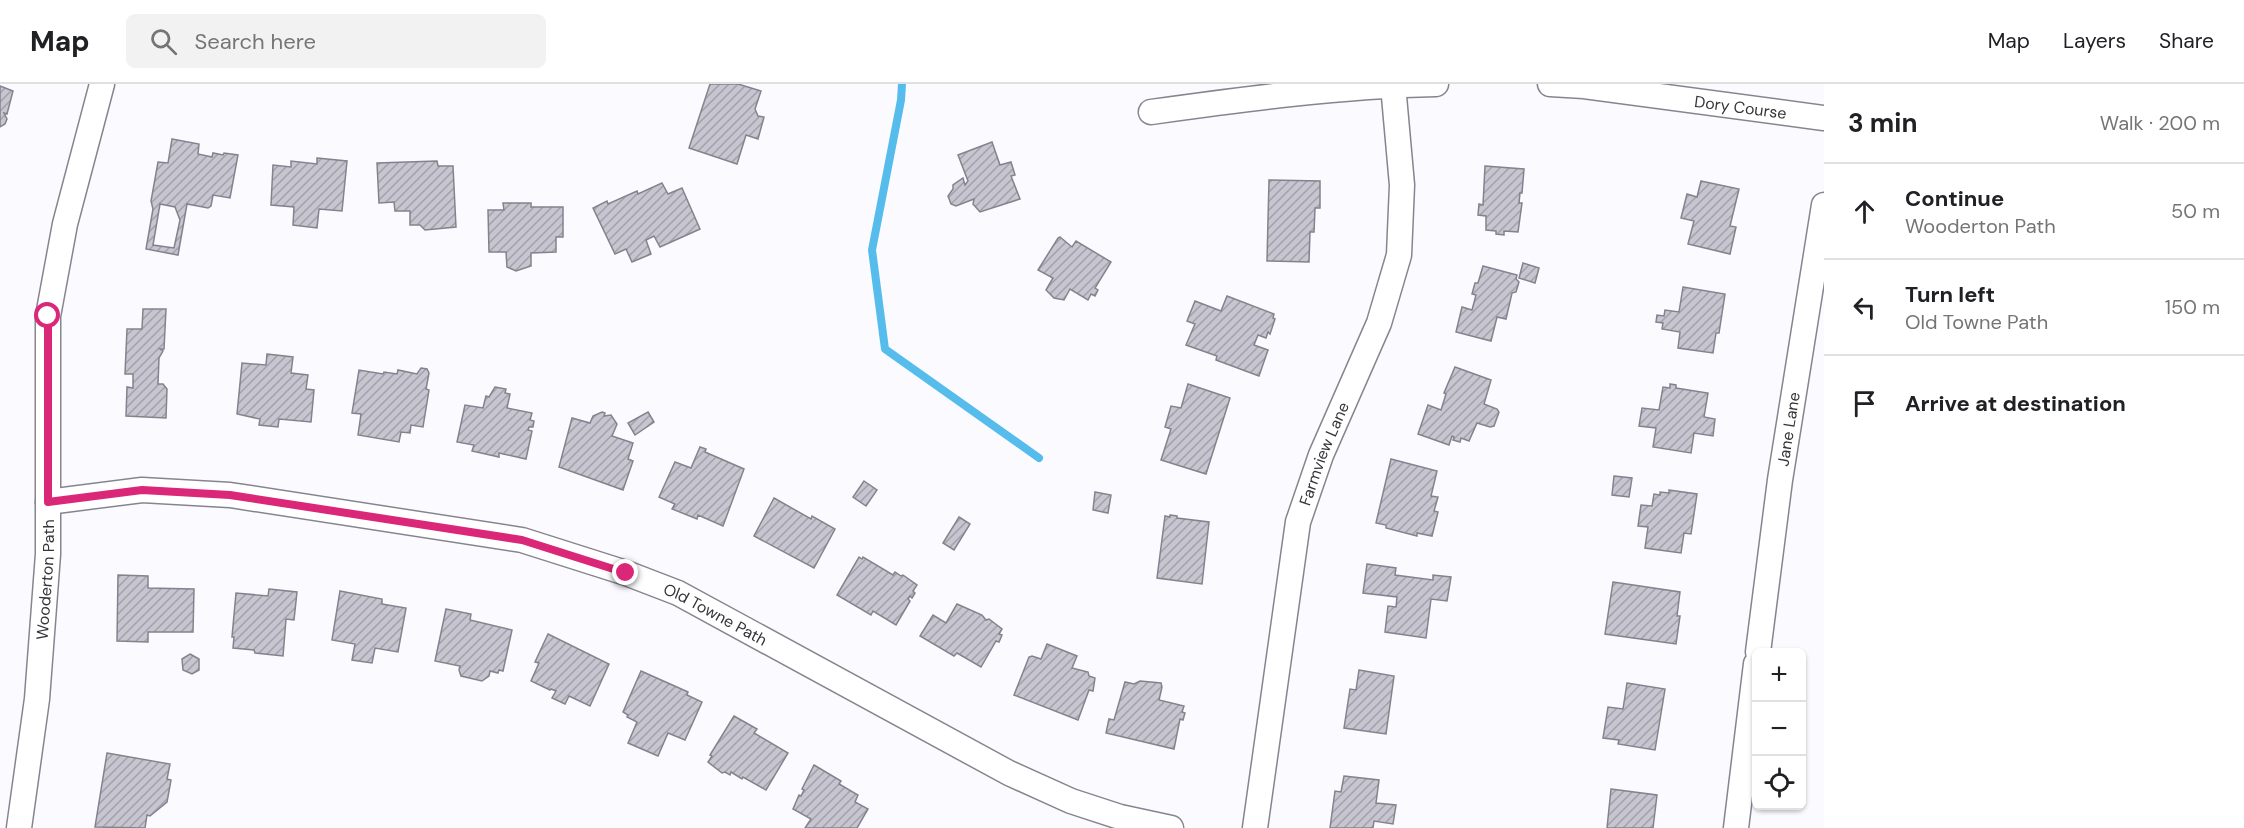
<!DOCTYPE html>
<meta charset="utf-8">
<style>
body{margin:0;font-family:"DM Sans",sans-serif;background:#f2f2f2;color:#202124}
.controls{position:absolute;right:18px;bottom:18px;display:grid;overflow:hidden;border-radius:9px;box-shadow:0 2px 4px #0004}
.controls button{width:54px;height:54px;display:grid;place-items:center;padding:0;border:0;border-bottom:2px solid #e0e0e0;background:#fff;color:#202124;font:30px sans-serif}
.stop{position:absolute;width:18px;height:18px;margin:-14px;border:4px solid #db2777;border-radius:50%;background:#fff}
.stop.end{background:#db2777;border-color:#fff;box-shadow:0 2px 6px #0008}
.list{margin:0;padding:0;list-style:none}
h2{display:flex;justify-content:space-between;align-items:center;height:78px;margin:0;padding:0 24px;font-size:26px}
h2 small{font-size:20px;font-weight:400;color:#757577}
.list li{display:grid;grid-template-columns:39px 1fr auto;gap:18px;align-items:center;box-sizing:border-box;height:96px;padding:0 24px;border-top:2px solid #e0e0e0}
.list b{display:block;font-size:22px;white-space:nowrap}
.list p{margin:0;font-size:20px;white-space:nowrap;color:#757577}
.list em{font-size:20px;font-style:normal;color:#757577}
.icon{flex:none;width:33px;height:33px;fill:none;stroke:currentColor;stroke-width:2;stroke-linecap:round;stroke-linejoin:round}
.map{position:relative;flex:none;width:1824px;height:744px;overflow:hidden}
header{display:flex;align-items:center;gap:36px;box-sizing:border-box;height:84px;padding:0 30px;background:#fff;border-bottom:2px solid #e0e0e0}
header strong{font-size:28px}
nav{display:flex;gap:33px;margin-inline-start:auto;font-size:21px}
.search{width:420px;height:54px;background:#f2f2f2;display:flex;align-items:center;gap:15px;box-sizing:border-box;padding:0 21px;border-radius:9px;color:#757577;font-size:22px}
main{display:flex}
aside{flex:1;background:#fff}
.map>svg:first-child{display:block}
.lines{fill:none;stroke-linecap:round;stroke-linejoin:round}
.stream{stroke:#56bcec;stroke-width:8}
.building{fill:url(#building-hatch);stroke:#84828d;stroke-width:1.5;fill-rule:evenodd}
.minor-casing{stroke:#86858f;stroke-width:27}
.minor{stroke:#fff;stroke-width:24}
.route{stroke:#db2777;stroke-width:8}
.labels{text-anchor:middle;dominant-baseline:central;stroke-width:4.5;stroke-linejoin:round;paint-order:stroke}
.street-label{font-size:16px;fill:#353439;stroke:#fff}
</style>
<header>
<strong>Map</strong>
<div class="search"><svg class="icon" aria-label="search" viewBox="0 0 24 24"><circle cx="10" cy="10" r="6"/><path d="M15 15l6 6"/></svg>Search here</div>
<nav><a>Map</a><a>Layers</a><a>Share</a></nav>
</header>
<main>
<div class="map">
<svg width="1824" height="744" viewBox="0 0 1824 744">
<defs>
<pattern id="building-hatch" width="6" height="6" patternUnits="userSpaceOnUse" patternTransform="scale(1.5)"><rect width="6" height="6" fill="#c6c5d0"/><path d="M-1 1l2-2M0 6l6-6M5 7l2-2" fill="none" stroke="#a2a1aa"/></pattern>
</defs>
<rect width="100%" height="100%" fill="#fbfaff"/>
<g class="lines">
<path class="stream" d="M902,0l-1,16 -29,150 13,99 154,109"/>
</g>
<g class="building">
<path d="M710,0h28l23,7 -6,18 3,7 6,1 -6,22 -12,-4 -9,29 -48,-16z"/>
<path d="M0,2l13,5 -6,23 -3,-1 3,6 -2,5 -5,3z"/>
<path d="M172,55l27,5 -1,10 14,3 1,-4 10,2 1,-2 14,2 -8,43 -17,-3 -2,11 -3,2 -21,-4 -9,51 -32,-6 7,-40 -2,-8 7,-39 10,1zM160,120l15,3 5,13 -6,28 -21,-3z"/>
<path d="M992,58l8,23 11,-3 4,13 -4,1 9,23 -40,13 -7,-8 1,-5 -18,7 -5,-2 -3,-8 5,-7v-4l10,-7 2,7 3,-4 -10,-26z"/>
<path d="M317,74l30,3 -5,50 -23,-2 -2,19 -24,-3 1,-18 -23,-2 2,-40 18,2v-6l26,3z"/>
<path d="M437,77l1,5h15l3,61 -31,3 -5,-5h-10v-14h-15l-1,-9 -15,1 -2,-40z"/>
<path d="M1485,82l39,3 -2,24h-2l-1,10h3l-4,29 -14,-1v4l-8,-1v-3l-10,-1v-14l-8,-1 1,-11 4,1z"/>
<path d="M1269,96l51,1v27h-5l-1,24h-4l-1,30 -42,-1z"/>
<path d="M1701,97l38,8 -9,37 6,1 -6,27 -42,-10 6,-23 -13,-3 6,-24 10,3z"/>
<path d="M662,99l6,11 14,-6 18,41 -40,18 -6,-11 -8,4 5,14 -19,8 -6,-13 -11,5 -22,-46 14,-7 1,3 29,-13 1,3z"/>
<path d="M503,119h28v4h32v30h-7v15l-25,1v13l-15,5 -9,-4 -1,-15h-17l-1,-42h16z"/>
<path d="M1060,153l12,10 4,-6 35,21 -16,26 3,2 -3,6 -4,-2 -3,6 -18,-11 -6,11 -10,-2 -8,-8 7,-12 -15,-8 20,-32z"/>
<path d="M1523,179l16,5 -4,15 -16,-5z"/>
<path d="M1483,182l34,9 -1,4 3,3 -3,10 -4,1 -6,26 -9,-2 -6,24 -35,-9 6,-25 10,3 4,-15 -4,-1 3,-11h3z"/>
<path d="M1683,203l42,7 -6,39h-3l-3,20 -35,-5 2,-16 -18,-3 1,-6 -7,-1 1,-7 7,1 1,-6 14,2z"/>
<path d="M1227,212l47,18 -1,4 2,1 -5,15 -2,-2 -2,6 -8,-3 -4,10 14,5 -9,26 -43,-16 1,-4 -31,-11 9,-21 -8,-3 8,-20 26,10z"/>
<path d="M143,225h23l-2,40h-4l3,2 -4,7 -1,26h5l4,5 -1,29 -40,-2 1,-29 6,1v-14h-8l2,-45h15z"/>
<path d="M267,270l26,3 -2,16 17,2 -2,14 8,1 -3,32 -32,-3 -1,8 -19,-2 1,-6 -23,-5 5,-51 24,2z"/>
<path d="M1455,283l36,13 -7,24 13,5 2,3 -5,14 -4,1 -13,-4 -8,18 -8,-3 -1,4 -7,-2 1,-3 -2,-1 -3,9 -31,-11 10,-29 13,5 5,-16 -2,-1z"/>
<path d="M421,284l6,1 2,4 -3,16 3,1 -6,37 -12,-2 -1,8 -9,-1 -2,10 -41,-7 3,-21 -9,-1 7,-43 24,4 1,-2 13,2 1,-4 19,4z"/>
<path d="M1188,300l42,14 -24,76 -45,-14 10,-31 -6,-2 6,-21 10,2z"/>
<path d="M1670,300l6,1v3l32,5 -4,24 11,2 -2,17 -19,-3 -3,20 -38,-6 3,-19 -17,-2 3,-18 17,2 4,-23 7,1z"/>
<path d="M495,303l11,2 -1,4 5,1 -3,14 25,5 -2,7 4,1 -1,6h-4l-1,3 4,1 -6,28 -27,-6v4l-27,-6 2,-6 -17,-3 8,-37 18,3 3,-12 3,1z"/>
<path d="M602,328l3,1 -1,3 7,-1 6,9 -5,12 21,7 -5,16 5,2 -10,29 -64,-23 13,-49 18,5 3,-7z"/>
<path d="M648,328l6,10 -19,13 -7,-12z"/>
<path d="M700,363l6,2 -1,3 39,17 -21,57 -25,-11 -1,4 -25,-10 3,-5 -16,-7 16,-35 16,6z"/>
<path d="M1391,375l46,12 -6,25 7,1 -4,14 4,1 -6,24 -15,-3v3l-31,-8v-3l-10,-2z"/>
<path d="M1614,392l18,2 -3,19 -17,-2z"/>
<path d="M864,397l13,9 -11,16 -13,-9z"/>
<path d="M1669,406l28,4 -6,40 -7,-1 -3,20 -36,-5 3,-21 -10,-1 3,-21 11,1 2,-12 6,1v-3l9,1z"/>
<path d="M1095,408l16,3 -3,18 -15,-3z"/>
<path d="M774,414l37,21 1,-3 23,13 -21,39 -60,-32z"/>
<path d="M1170,431l7,1v2l32,4 -7,62 -45,-6 8,-62 5,1z"/>
<path d="M959,433l11,7 -16,26 -11,-7z"/>
<path d="M859,473l3,2 1,-2 30,18 2,-3 6,4 2,-1 14,10 -4,6 2,2 -3,5 -2,-2 -2,3 2,2 -14,24 -23,-14 -2,4 -34,-20z"/>
<path d="M1367,480l29,4 -1,7 38,5v-5l18,2 -4,24 -16,-2 -5,39 -41,-6 3,-26 8,1 1,-10 -34,-4z"/>
<path d="M118,491l30,1v12l46,1 -1,43h-45v10l-31,-1z"/>
<path d="M1613,498l67,10 -3,24h3l-4,28 -71,-10z"/>
<path d="M269,505l28,3 -3,28 -8,-1 -3,37 -28,-3 -1,-3 -21,-2 1,-11h-2l4,-44 32,3z"/>
<path d="M340,507l42,8v5l24,4 -8,44 -23,-4 -3,15 -20,-3 3,-16 -23,-4z"/>
<path d="M957,520l25,11 4,5 3,-1 13,10 -3,5 3,1 -3,7 -3,-1 -15,26 -24,-14 -3,3 -34,-20 13,-21 13,8z"/>
<path d="M446,525l25,5 -1,6 42,10 -9,41 -4,-1 -1,3 -8,-2 -1,5 -7,5 -21,-5 -2,-6 1,-4 -25,-5z"/>
<path d="M548,550l61,30 -19,42 -21,-10 -4,8 -13,-6 4,-7 -5,-2 -1,1 -19,-9 8,-18 -4,-1z"/>
<path d="M1047,560l30,12 -5,12 16,4 1,4 6,2 -2,13 -4,-1 -11,30 -64,-25 15,-38 3,-1 9,3z"/>
<path d="M190,570l9,5v11l-7,4 -9,-4 -1,-11z"/>
<path d="M1359,586l35,6 -8,58 -42,-6 6,-39 6,1z"/>
<path d="M641,587l47,21 -1,3 15,7 -17,38 -17,-7 -10,23 -30,-13 9,-21 -10,-5 1,-2 -5,-3z"/>
<path d="M1140,597l21,2 1,4 -3,13 25,6 -2,6 3,1 -2,7 -3,-1 -6,30 -68,-16 3,-14 5,1 11,-38 9,2z"/>
<path d="M1627,599l38,6 -10,61 -37,-6 1,-4 -16,-2 5,-31 15,2z"/>
<path d="M734,632l23,13 -3,4 34,20 -22,37 -23,-13 -1,2 -11,-7 -1,3 -5,-3 -3,1 -14,-11 4,-6 -2,-1z"/>
<path d="M107,669l63,11 -3,15 4,1 -4,22 -17,14 -3,-1 -2,13 -50,-1z"/>
<path d="M814,681l27,16 -2,3 19,11 -3,7 13,7 -11,19h-52l6,-9 -18,-10 6,-14 2,1 3,-6 -2,-1z"/>
<path d="M1344,692l35,4 -3,23 20,2 -3,19 -19,-3 -1,7h-43l5,-37 6,1z"/>
<path d="M1611,705l46,6 -4,33h-46z"/>
</g>
<g class="lines">
<defs>
<g id="minor">
<path id="s1" d="M1550,0l34,2 240,32"/>
<path d="M1151,28c94,-13 189,-26 285,-28"/>
<path id="s2" d="M48,418l94,-12 88,5 292,45 104,33 52,20 331,180 62,28 49,16 51,11"/>
<path id="s3" d="M1758,568l22,-172 44,-275"/>
<path id="s4" d="M19,744l18,-129 11,-145v-238l17,-92 37,-140"/>
<path id="s5" d="M1255,744l43,-306 23,-67 58,-132 20,-68 3,-70 -9,-100"/>
<path d="M1736,744l20,-164"/>
</g>
</defs>
<use href="#minor" class="minor-casing"/>
<use href="#minor" class="minor"/>
</g>
<g class="lines">
<path class="route" d="M48,232v186l94,-12 88,5 292,45 104,33"/>
</g>
<g class="labels">
<g class="street-label">
<text stroke="none"><textPath href="#s1" startOffset="192">Dory Course</textPath></text>
<text stroke="none"><textPath href="#s3" startOffset="225">Jane Lane</textPath></text>
<text stroke="none"><textPath href="#s5" startOffset="382">Farmview Lane</textPath></text>
<text stroke="none"><textPath href="#s4" startOffset="250">Wooderton Path</textPath></text>
<text stroke="none"><textPath href="#s2" startOffset="686">Old Towne Path</textPath></text>
</g>
</g>
</svg>
<div class="controls">
<button>+</button>
<button>−</button>
<button><svg class="icon" aria-label="locate" viewBox="0 0 24 24"><circle cx="12" cy="12" r="6"/><path d="M12 2v4M12 18v4M2 12h4M18 12h4"/></svg></button>
</div>
<div class="stop" style="left:48px;top:232px"></div>
<div class="stop end" style="left:626px;top:489px"></div>
</div>
<aside>
<h2>3 min<small>Walk · 200 m</small></h2>
<ul class="list">
<li><svg class="icon" aria-label="ahead" viewBox="0 0 24 24"><path d="M12 20V5M6 11l6-6 6 6"/></svg><div><b>Continue</b><p>Wooderton Path</p></div><em>50 m</em></li>
<li><svg class="icon" aria-label="left" viewBox="0 0 24 24"><path d="M17 20v-9H6M10 6l-5 5 5 5"/></svg><div><b>Turn left</b><p>Old Towne Path</p></div><em>150 m</em></li>
<li><svg class="icon" aria-label="arrive" viewBox="0 0 24 24"><path d="M6 21V4h12l-3 4 3 4H6"/></svg><div><b>Arrive at destination</b></div></li>
</ul>
</aside>
</main>
